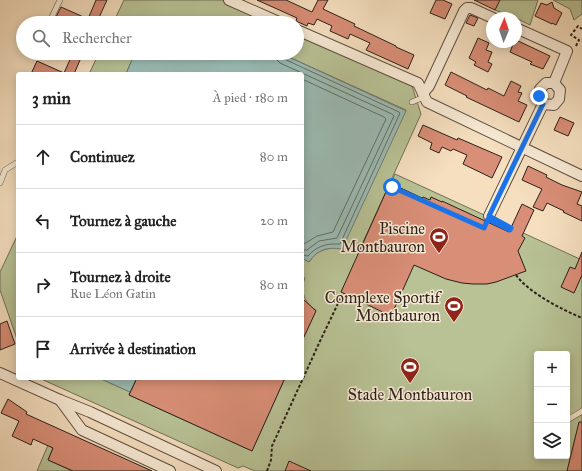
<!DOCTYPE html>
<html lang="fr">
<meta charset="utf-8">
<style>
body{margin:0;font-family:"IM FELL Great Primer",serif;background:#f6f6f6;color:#222}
.controls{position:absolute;right:12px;bottom:12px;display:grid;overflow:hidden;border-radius:4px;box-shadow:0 2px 10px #0003}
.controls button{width:36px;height:36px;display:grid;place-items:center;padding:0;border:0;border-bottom:1px solid #e0e0e0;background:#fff;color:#222;font:20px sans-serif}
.compass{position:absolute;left:486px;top:12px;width:36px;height:36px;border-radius:50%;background:#fff;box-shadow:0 2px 10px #0003;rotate:2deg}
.stop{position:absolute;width:12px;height:12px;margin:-9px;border:3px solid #1a73e8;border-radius:50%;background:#fff}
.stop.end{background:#1a73e8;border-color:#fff;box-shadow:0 1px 4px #0008}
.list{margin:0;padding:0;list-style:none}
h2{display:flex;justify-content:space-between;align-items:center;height:52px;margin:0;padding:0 16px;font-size:17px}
h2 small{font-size:13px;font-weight:400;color:#767676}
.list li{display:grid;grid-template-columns:26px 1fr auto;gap:12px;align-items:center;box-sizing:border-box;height:64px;padding:0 16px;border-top:1px solid #e0e0e0}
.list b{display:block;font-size:15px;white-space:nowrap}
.list p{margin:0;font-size:13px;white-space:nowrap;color:#767676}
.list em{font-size:13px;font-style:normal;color:#767676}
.icon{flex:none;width:22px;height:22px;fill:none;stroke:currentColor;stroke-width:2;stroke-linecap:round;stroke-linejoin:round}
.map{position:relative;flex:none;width:582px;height:471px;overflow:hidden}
.search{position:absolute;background:#fff;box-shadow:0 2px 10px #0003;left:16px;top:16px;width:288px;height:44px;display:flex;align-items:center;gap:10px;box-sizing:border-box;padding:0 14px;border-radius:22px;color:#767676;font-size:15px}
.panel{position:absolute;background:#fff;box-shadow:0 2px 10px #0003;left:16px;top:72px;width:288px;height:308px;border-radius:4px}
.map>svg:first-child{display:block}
.green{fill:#b8c295;stroke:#717058;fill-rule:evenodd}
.water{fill:#9cbcb4;stroke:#6e7d76}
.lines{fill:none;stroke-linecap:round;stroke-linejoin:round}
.shore{stroke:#636e67;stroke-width:1}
.building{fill:#d98e77;stroke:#2a1f1a}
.lane-casing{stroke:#5d4f43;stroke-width:6}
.street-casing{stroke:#5d4f43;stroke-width:12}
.path{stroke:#2a1f1a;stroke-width:2;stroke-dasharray:3 2;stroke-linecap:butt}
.lane{stroke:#f8ead5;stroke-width:5}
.street{stroke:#f8ead5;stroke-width:10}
.route{stroke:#1a73e8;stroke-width:5}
.labels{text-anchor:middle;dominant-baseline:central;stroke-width:3;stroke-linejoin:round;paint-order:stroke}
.poi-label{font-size:16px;fill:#2a1f1a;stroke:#f8ead5;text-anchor:end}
</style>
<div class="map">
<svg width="582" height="471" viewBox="0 0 582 471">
<rect width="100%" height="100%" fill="#f5dfbf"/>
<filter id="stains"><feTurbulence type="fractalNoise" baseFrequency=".005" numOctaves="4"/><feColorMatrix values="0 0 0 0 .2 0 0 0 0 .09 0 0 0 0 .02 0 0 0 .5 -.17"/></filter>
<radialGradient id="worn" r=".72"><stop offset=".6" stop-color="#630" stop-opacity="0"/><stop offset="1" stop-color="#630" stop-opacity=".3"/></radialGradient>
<g class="green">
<path d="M124,0h98l51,23h-160z"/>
<path d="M494,0h44l-8,25 -14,-7 -21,-8 3,-7z"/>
<path d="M553,0h29v14l-8,6 -4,-11z"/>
<path d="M297,34l115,52 9,28 -61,135 35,-75 187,86v211h-327l-12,-5 -5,2 -199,-90h60l31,14 -1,3 123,56 33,-73h17v-37l14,-31c-12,-7 -16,-19 -11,-32l-3,-1v-19l7,4c7,-10 12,-12 23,-14l74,-138 -126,-57h17zM537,354h30v102h-30z"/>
<path d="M99,53h42l-7,2 -8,19h-37z"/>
<path d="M18,234v108l-18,-52v-18z"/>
<path d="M48,445l5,3 -5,12 24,11h-35z"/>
</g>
<g class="water">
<path d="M141,53h139l126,58 -64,138c-15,-2 -24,0 -33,13l-7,-4v-184h-176l8,-19z"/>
<path d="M99,378h38l-7,14z"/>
</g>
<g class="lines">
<g class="shore">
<path d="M275,53l1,6 4,4 112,51 2,2 -57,122 -18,3 -12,9h-5"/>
<path d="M280,53v3l2,2 117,54 1,1 -60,131c-2,0 -5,0 -7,0 -10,0 -19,5 -25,12l-6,-1"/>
<path d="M302,79l82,38 2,2 -53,113 -16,4 -13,8h-2"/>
</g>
</g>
<g class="building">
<path d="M96,0h11l-10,22 1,1h-45l8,-16 27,12z"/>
<path d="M257,0h29l26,12 6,-12h10l-5,9 32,15 -1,2 42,20v1l18,8 -6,14 -42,-19 4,-7 -20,-9 -2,5 -18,-8 2,-5 -15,-7 -3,6 -6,-2 -1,3 -11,-5 1,-3z"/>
<path d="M436,0h7l9,4 -7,15 -15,-6z"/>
<path d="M474,0h26l-5,10z"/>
<path d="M552,2l2,6 8,5 -6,12 -4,-2v1l-17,-8 6,-13 6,2z"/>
<path d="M470,15l8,3 -4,8 -8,-3z"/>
<path d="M478,38l11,5 -3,7 6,2 -4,10 4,2 -4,8 -14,-7 2,-3 -7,-4z"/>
<path d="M516,40l34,16 -7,13 -13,-5 2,-2 -22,-10 4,-10h2z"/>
<path d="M73,53h10l-9,21h-43l6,-13 27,12z"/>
<path d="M451,72l36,18 1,-2 16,8 7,-15 10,5 -3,6 4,1 -4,8 9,4 -8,17 -53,-25 1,-1 -22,-11z"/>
<path d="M560,117l14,6 -6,13 -14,-6z"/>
<path d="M423,125l34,15 1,-2 44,19 -10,21 -29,-14 4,-9 -14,-6 -2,2 -9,-4 -3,6 -9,-4 2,-6 -14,-7z"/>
<path d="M528,166l19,9 -1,2 16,8 20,7 -5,12 5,2v15l-19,-9 1,-1 -17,-8 -4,8 -10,-4 9,-18 -20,-9z"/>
<path d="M390,183l32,15 1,-1 7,3 1,-3 11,5v-1l67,31 13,-28 12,6 -12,26 3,2 -7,13 8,20 -30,11 -9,2h-14l-11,-1 -16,-4 -32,-14 -23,51 -50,-24z"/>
<path d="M582,252v23l-8,18 -13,-6 9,-20 5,2z"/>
<path d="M302,298l14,13 -14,30z"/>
<path d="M7,321l8,23 -15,6v-26z"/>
<path d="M137,378h148l-33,73 -123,-56z"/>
<path d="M8,399l19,13 -1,2 126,57h-79l-25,-11 5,-12 -20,-9 -2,6 -19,-9 7,-15 -18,-8z"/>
<path d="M579,422h3v49h-15z"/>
<path d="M289,461l22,10h-26z"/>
</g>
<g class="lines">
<defs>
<g id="lane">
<path d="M49,23l11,-23"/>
<path d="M412,102l12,-5"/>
<path d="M0,183l5,-13 13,-8"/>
<path d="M567,420l14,-8 1,-1"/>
</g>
<g id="street">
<path d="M229,0l52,23"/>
<path d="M297,30l121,53 9,19 155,74"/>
<path d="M423,93l6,-7 35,-75 3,-3h4l22,10"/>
<path d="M543,104l-4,-8 1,-7 6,-6h8"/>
<path d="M489,216l54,-112 11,1 5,-6 1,-9 -6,-7 13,-32 -51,-23"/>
<path d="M0,373l60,27 30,12 126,59"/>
<path d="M60,400l22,30 88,41"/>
</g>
</defs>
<use href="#lane" class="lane-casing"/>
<use href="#street" class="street-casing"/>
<g class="path">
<path d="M576,46l3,-6 -8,-5 7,-9 4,3"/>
<path d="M391,187l93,41 1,-2"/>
<path d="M495,222l15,8 1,-2 -14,-7"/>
<path d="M516,275c13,18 45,34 66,43"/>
<path d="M267,471l4,-11 1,-14 49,-107 22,-46"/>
</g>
<use href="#lane" class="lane"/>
<use href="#street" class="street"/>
</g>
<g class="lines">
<path class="route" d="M392,187l92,41 4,-9 22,11 1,-2 -22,-12 54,-112 -4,-8"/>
</g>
<defs>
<symbol id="stadium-pin" viewBox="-11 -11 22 30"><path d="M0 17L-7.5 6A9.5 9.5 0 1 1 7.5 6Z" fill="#8f2418" stroke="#f8ead5"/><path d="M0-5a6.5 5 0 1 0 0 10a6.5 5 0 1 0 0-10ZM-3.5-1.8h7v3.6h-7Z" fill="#fff"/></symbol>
</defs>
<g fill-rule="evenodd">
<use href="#stadium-pin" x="428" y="226" width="22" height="30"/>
<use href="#stadium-pin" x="443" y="295" width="22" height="30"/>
<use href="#stadium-pin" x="399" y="356" width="22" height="30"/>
</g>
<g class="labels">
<g class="poi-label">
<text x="425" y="228">Piscine<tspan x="425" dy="18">Montbauron</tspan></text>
<text x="440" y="297">Complexe Sportif<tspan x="440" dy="18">Montbauron</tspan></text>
<text x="410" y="394" text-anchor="middle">Stade Montbauron</text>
</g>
</g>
<rect width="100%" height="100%" filter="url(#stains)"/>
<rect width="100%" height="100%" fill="url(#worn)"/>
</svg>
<div class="controls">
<button>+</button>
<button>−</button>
<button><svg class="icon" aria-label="layers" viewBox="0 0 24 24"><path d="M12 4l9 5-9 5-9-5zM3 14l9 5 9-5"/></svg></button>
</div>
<svg class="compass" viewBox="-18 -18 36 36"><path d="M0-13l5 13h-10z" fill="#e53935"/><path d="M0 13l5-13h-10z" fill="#767676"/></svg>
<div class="stop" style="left:392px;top:187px"></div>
<div class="stop end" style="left:539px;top:96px"></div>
<div class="search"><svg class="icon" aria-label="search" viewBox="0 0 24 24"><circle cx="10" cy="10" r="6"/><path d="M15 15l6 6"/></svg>Rechercher</div>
<section class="panel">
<h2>3 min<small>À pied · 180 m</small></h2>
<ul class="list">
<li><svg class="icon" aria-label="ahead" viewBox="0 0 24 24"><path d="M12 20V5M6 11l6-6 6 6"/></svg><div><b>Continuez</b></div><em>80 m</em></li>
<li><svg class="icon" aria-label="left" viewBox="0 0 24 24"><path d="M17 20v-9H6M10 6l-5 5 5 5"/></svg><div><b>Tournez à gauche</b></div><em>20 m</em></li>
<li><svg class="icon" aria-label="right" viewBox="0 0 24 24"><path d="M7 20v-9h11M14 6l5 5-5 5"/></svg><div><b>Tournez à droite</b><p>Rue Léon Gatin</p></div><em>80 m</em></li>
<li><svg class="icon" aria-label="arrive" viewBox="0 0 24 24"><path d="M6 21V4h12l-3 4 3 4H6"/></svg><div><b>Arrivée à destination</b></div></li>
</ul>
</section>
</div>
